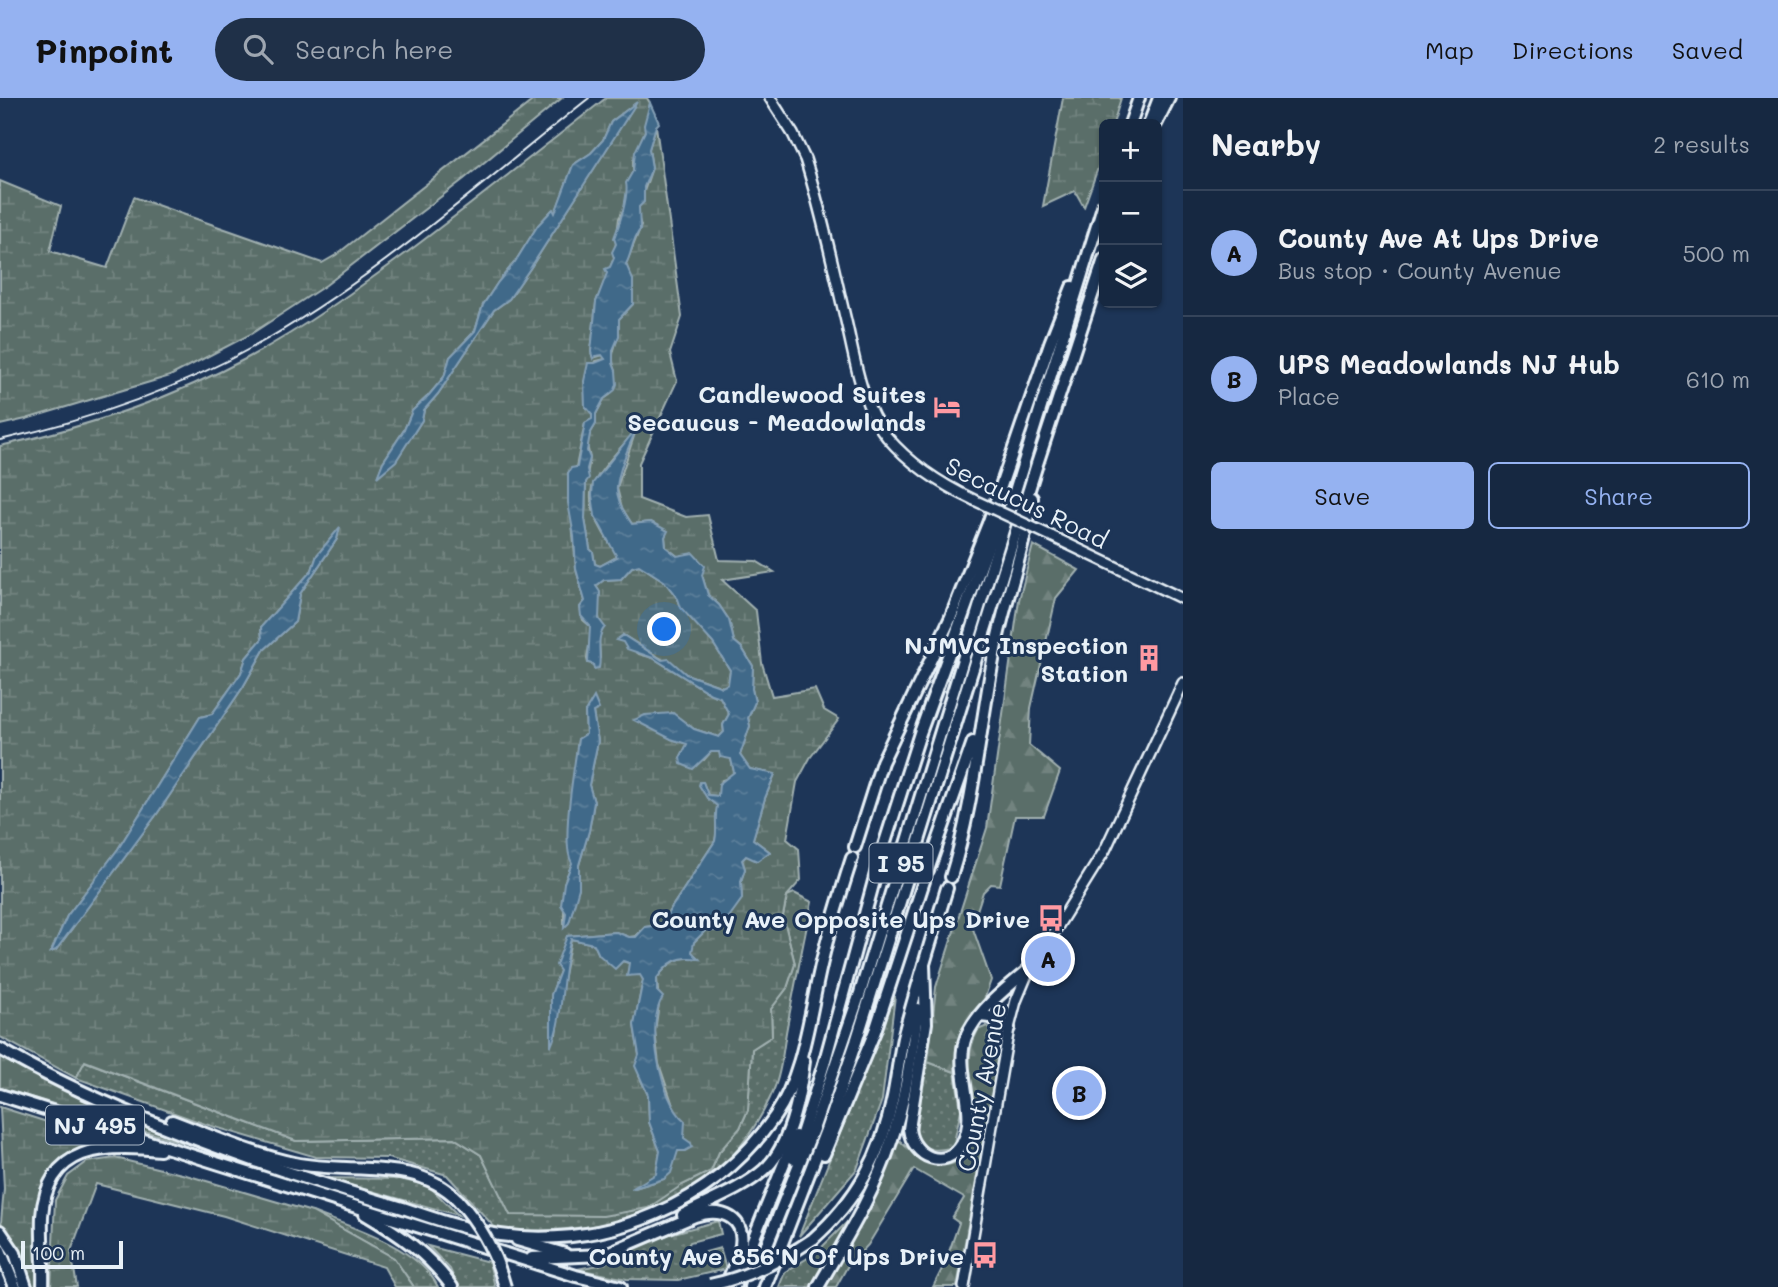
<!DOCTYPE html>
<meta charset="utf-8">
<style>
body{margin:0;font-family:Mali,sans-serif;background:#1f3048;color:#f1f3f6}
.controls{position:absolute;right:21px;top:21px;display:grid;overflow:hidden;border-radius:10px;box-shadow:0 2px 5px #0004}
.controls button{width:63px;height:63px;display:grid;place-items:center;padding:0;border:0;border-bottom:2px solid #35445a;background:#162841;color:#f1f3f6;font:35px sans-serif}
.scale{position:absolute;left:21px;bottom:18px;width:102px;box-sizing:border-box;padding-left:7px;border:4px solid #e8f1f8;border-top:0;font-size:19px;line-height:24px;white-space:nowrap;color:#e8f1f8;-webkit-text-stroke:5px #1d3557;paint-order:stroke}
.you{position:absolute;left:665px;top:532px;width:24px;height:24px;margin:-18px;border:5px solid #fff;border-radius:50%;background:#1a73e8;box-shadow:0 0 0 10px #1a73e833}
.badge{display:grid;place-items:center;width:46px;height:46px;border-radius:50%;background:#95b2f1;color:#111;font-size:23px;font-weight:700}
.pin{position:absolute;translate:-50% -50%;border:4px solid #fff;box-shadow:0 2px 7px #0006}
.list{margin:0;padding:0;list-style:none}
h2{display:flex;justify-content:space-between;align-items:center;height:91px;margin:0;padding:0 28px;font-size:30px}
h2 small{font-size:23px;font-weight:400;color:#9ea6b1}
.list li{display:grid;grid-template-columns:46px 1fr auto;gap:21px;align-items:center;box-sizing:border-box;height:126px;padding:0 28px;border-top:2px solid #35445a}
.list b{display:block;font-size:26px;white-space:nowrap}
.list p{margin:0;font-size:23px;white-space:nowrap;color:#9ea6b1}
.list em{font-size:23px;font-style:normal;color:#9ea6b1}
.actions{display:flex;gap:14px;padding:21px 28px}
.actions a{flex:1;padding:16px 0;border:2px solid #95b2f1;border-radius:10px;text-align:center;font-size:24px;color:#95b2f1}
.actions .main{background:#95b2f1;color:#111}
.icon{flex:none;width:38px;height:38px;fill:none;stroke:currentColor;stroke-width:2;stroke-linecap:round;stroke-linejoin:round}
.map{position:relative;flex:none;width:1183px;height:1189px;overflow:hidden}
header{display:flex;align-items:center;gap:42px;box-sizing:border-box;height:98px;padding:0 35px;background:#95b2f1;color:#111}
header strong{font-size:33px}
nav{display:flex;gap:38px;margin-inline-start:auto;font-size:24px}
.search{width:490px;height:63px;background:#1f3048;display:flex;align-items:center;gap:18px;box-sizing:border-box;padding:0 24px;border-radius:38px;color:#9ea6b1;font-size:26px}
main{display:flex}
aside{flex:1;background:#162841}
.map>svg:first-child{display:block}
.grass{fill:url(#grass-dots);stroke:#a1b0b0;stroke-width:2}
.forest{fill:url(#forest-firs);stroke:#a1b0b0;stroke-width:2}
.wetland{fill:url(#wetland-marsh);stroke:#a1b0b0;stroke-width:2;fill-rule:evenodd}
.water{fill:url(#water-ripples);stroke:#849fb5;stroke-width:2}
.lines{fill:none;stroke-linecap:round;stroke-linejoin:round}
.secondary-casing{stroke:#e8f1f8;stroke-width:14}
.motorway-casing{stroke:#e8f1f8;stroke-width:16}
.secondary{stroke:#1d3557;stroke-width:9}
.motorway{stroke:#1d3557;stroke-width:10}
.rail{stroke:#e8f1f8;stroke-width:2}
.secondary-bridge-casing{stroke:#e8f1f8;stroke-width:14;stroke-linecap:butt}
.motorway-bridge-casing{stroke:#e8f1f8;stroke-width:16;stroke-linecap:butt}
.secondary-bridge{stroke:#1d3557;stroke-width:9}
.motorway-bridge{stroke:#1d3557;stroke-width:10}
.labels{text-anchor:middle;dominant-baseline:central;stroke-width:6;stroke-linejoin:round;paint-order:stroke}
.shield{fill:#1d3557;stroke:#abb9c8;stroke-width:2}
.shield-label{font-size:23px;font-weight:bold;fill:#e8f1f8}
.poi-label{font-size:24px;font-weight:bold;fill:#e8f1f8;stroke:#1d3557;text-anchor:end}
.street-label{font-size:24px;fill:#e8f1f8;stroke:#1d3557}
</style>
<header>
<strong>Pinpoint</strong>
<div class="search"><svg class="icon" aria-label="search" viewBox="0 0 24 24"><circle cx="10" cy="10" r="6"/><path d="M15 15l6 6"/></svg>Search here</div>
<nav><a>Map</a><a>Directions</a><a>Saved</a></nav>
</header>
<main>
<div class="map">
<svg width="1183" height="1189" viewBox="0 0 1183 1189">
<defs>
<pattern id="grass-dots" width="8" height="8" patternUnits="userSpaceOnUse" patternTransform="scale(1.75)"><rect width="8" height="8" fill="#5a6e69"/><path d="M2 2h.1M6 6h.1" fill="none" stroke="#72837f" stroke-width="1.8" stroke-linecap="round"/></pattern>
<pattern id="forest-firs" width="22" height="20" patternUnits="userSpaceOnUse" patternTransform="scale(1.75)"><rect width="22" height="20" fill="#5a6e69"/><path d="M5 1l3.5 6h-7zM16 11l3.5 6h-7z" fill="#72837f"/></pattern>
<pattern id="wetland-marsh" width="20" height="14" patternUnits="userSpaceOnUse" patternTransform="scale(1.75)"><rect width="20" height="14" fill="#5a6e69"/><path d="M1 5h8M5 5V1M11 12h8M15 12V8" fill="none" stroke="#72837f"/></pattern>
<pattern id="water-ripples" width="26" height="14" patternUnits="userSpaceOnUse" patternTransform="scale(1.75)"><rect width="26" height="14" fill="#416989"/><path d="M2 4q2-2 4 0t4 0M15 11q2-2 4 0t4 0" fill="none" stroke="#5c7f9a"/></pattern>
</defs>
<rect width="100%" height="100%" fill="#1d3557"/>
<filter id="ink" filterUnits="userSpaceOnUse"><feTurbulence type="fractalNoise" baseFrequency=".0143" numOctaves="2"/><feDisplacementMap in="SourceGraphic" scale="14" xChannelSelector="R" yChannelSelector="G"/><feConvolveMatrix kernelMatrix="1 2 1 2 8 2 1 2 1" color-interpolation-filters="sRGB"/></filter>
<g filter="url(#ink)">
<g class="grass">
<path d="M794,795l18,9c-9,41 -17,83 -25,125 -4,20 -5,44 -13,62 -51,120 -157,147 -277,141l-50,-55 -59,-17 -72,-1 -111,-33 -129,-46 8,-17 212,80 158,-3 27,17 30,60 171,-30 29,-14 8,-19 21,-24 8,-18 4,-61 20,-13 -1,-27 16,-21 8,-24 -12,-48 4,-20z"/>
<path d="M895,898l-13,104 -25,69 -58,67z"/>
<path d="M928,964l27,10 6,38 -8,37c-17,5 -24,4 -37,-7l2,-27z"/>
<path d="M324,1080l76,1 29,7 29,29z"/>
<path d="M312,1114c39,15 107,35 126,75h-24l-20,-29z"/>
<path d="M852,1119l-41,70h-32l6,-15 31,-19z"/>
<path d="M718,1123l3,13 -31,8 -9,17 39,-11 6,21 -48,11 -51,-1 -50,-10 22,-4 71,-31z"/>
<path d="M428,1148l61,16 6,25h-37l-8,-18z"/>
</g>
<g class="forest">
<path d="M1033,447l46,25 -23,28 -25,110 -2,37 31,26 -16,45h-29l-15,69 -9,-1 -8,8 -11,34 19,54 -7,20 -19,25 -8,19 -2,28 -27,-10 8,-75 51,-159 32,-228z"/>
<path d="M987,928l11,11 -2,33 -39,217h-24l12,-24 14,-40 -7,-5 12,-20 -50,-29 -46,76 -21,22 -11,20h-11l48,-85 25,-63c38,39 74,37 74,-24 1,-16 -4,-33 -3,-49 0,-13 3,-25 9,-36z"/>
</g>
<g class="wetland">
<path d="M536,0h26l-98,81 -138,106 -75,49 -81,42 -144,43 -26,6v-244l61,25 -11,45 57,17 27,-71 188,66 14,-8z"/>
<path d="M606,0h41l3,5 -5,28 -12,30v10l-6,12 1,4 -3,20 -6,11 -5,40 -18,44 -5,50 2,6 10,-3 2,4 -9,2 -10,23 -1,22 8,8 -1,5 -7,4 -9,44 -8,6 8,96 9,32 -5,6 3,13 7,6 1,6 -4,27 1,4 6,1 6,-6 -1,-19 3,-9 -5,-22 3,-15 -4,-7 8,-6 17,-1 11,-12 7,-2 25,16 14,18 4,9 31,35 17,27 -2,14 -5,3 -37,-13 -63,-39v6l16,13 14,4 58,36 9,3 9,17 -6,11 1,7 -5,5 -25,-8 -22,-16 -1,26 17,5 -8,14 24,2 7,-8h8l12,7 3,13 -5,6 -7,2 -4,16 -10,-1 -5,-13 4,16 11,8c-4,12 0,23 -3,35l-55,84 -15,2 -9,9 -7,1 -13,-5 -49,4 -7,35 -9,24 5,40 5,-44 10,-52 23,5 5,11 30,8v6l12,6 2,5 -9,45 5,30v21l9,19 1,27 11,29 -4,23 -21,14 29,-9 20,-41 -25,-74 -4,-33 4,-27 -2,-26c12,-16 20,-22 41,-20l-7,-6 3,-10 12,-12 9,1 27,-32 -1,-18 4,-12 -3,-9 4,-4 24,-4 -17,-13 12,-41 10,-24 -26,-5 -9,-14 10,-29 -2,-8 7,-16 -3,-13 1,-23 -11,-18 -8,-7 -5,-21 -10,-15 -11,-10 -6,-20 -36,-28 -1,-11 2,-5 -16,-9 -19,2 -10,-16 -5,-20 19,-58c-13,16 -31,33 -41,51 -14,22 11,57 23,75l-18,10 -5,-2 -2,-12 -3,-3 -5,-30 1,-37 4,-24 -3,-13 3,-11 6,-10v-10l8,-15 6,-4 6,-24c-7,-14 -1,-22 2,-35 2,-5 0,-12 1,-17l14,-15v-24l-6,-10 -1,-6 15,-38 -3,-10 1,-10 13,-38 -3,-19 7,-23 26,191 -12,36 7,28 -38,82v36l47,18 22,-2 11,45 37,1 18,11 -52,8 34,31 6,52 10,33 43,-7 9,21 15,9 -29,39 -13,24 -10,57 12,10 2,31 -14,16 -4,20 12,48 -8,24 -16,21 1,27 -20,13 -4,61 -8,18 -21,24 -8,19 -29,14 -34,23 -45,8 -93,-1 -29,-60 -27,-17 -158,3 -211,-80 -9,17 -76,-41v-591c87,-19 171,-47 249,-89 58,-31 111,-70 164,-109 65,-49 129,-100 193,-150zM636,5l-105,164 -22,32 -15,11 -56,84 -14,16 -2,10 -26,40 -18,16 5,-14 21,-32 8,-19 17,-16 15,-18 6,-20 25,-26 8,-26 15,-23 17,-20 23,-37 14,-15 3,4 18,-49 18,-12 12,-13 8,-18zM339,431l-2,10 -37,55 -5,28 -31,28 -21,37 -86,127 -101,136 -5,2 16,-36 51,-67 82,-132 12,-3 29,-41 5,-15 16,-19 -1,-12 51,-57 5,-15zM585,614h8l5,29 -9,44 5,17 -5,29 -10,34v23l-15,39v-44l8,-20 -4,-33 10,-91 8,-5z"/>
<path d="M1063,0h58l-8,26h-9v27l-20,56 -9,-16 -32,15z"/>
<path d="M0,959l78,39 136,56 -214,-64z"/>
<path d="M0,1009l113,36c-91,11 -76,74 -76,144h-4c-7,-25 -16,-45 -32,-65l3,-33z"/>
<path d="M115,1060l71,17 126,37 82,46 20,29h-19l-11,-20 -160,-51 -128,-32 -25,67 6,36h-26l4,-87 13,-24 19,-14z"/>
</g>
<g class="water">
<path d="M637,4l-106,165 -22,32 -15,11 -56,84 -14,16 -2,10 -26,41 -19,16 6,-15 21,-32 8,-19 17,-16 15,-18 6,-20 25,-26 8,-26 15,-23 17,-20 23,-37 15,-16 2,4 18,-48 18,-12 12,-13 8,-18z"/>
<path d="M650,5l9,20 -3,3 -7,23 3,19 -8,19v15l-5,5 1,23c-8,9 -8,24 -14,34l7,16v24l-14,15v17l-6,14v13l3,8 1,13 -2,6 -11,9 -8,15v10l-6,10 -3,17 3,7 -3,11 2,9 -3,4 -1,37 5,30 3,3 2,12 5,2 17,-9 -22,-41 -3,-21 1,-12 45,-57c-8,17 -19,42 -21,61 -1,12 8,27 15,37l19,-2 17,9 -3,6 1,10 11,9 16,-3 12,13 -3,9 6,20 11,10 10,15 5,21 8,7 11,18 -1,23 3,13 -7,16 2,8 -10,29 10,14 25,5 -10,24 -12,41 17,13 -13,9 -11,-5 -4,4 3,9 -4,12 1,18 -18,25 -9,7 -9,-1 -12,12 -2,10 7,7c-21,-4 -30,3 -42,19v13l6,6c-18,26 -2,105 22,124l-1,17 7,5 1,4 -7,4h-7l-7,22 -7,6 -33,10 25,-15 4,-23 -11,-29 -1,-27 -13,-29 4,-11 -5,-30 9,-45 -3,-5 -13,1 2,-13 -6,-2 -8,8 -16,-14 -5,-11 -23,-5c-11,33 -6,77 -20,107v-51l9,-24 -4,-6 11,-29 49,-4 13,5h7l9,-10 15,-2 55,-84c3,-12 -1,-23 2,-35l-10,-8 -8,-13 1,-3h3l5,13 10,1 1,-12 15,-12 -3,-13 -11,-2 -1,-5h-8l-18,17 -12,-5 -1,-6 7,-14 -16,-5 -37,-19 11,-5 28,-2 21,16 25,8 5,-5 -1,-7 6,-11 -9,-17 -9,-3 -58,-36 -26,-9 -4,-7 -7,-2 7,-5 39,25 7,-1 17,15 36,13 6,-3 2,-14 -17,-27 -32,-35 -3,-9 -14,-18 -25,-16 -7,2 -11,12 -17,1 -8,6 4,6 -1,27 6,8c-10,11 -3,27 -6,41l-5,1 -1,-5 -5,-1 2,-37 -9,-10 -1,-9 5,-6 -9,-32 -2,-33 -6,-33v-30l3,-5 6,-1 8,-44 7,-4v-5l-7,-8 -1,-25 4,-18h7l10,-4 -3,-4 -6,1 -3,3 -2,-7 5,-50 11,-29 -2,-4 5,-2 4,-9 -2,-6 4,-8 -2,-6c5,-12 15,-43 12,-55l7,-12 2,-19 10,-21 -1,-6z"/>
<path d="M340,429l-3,12 -37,55 -5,28 -31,28 -21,37 -86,127 -101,136 -5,2 16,-36 51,-67 82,-132 12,-3 29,-41 5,-15 16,-19 -1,-12 51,-57 5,-15z"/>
<path d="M594,599l5,12 -6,3 5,29 -9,44 5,17 -5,29 -10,34v23l-10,35 -5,5 2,-15 -5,-8 3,-22 8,-20c-12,-19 3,-98 6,-124l8,-5 -1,-22z"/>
</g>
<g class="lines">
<defs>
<g id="secondary">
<path d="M770,0l23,36 12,25c17,53 28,108 41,162 9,39 15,84 41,116 24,28 53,47 87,63"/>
<path d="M1051,438l132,63"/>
<path d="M964,1189l45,-259 7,-27 10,-24 79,-127 78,-167"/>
</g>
<g id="motorway">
<path d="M1130,26l9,-26"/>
<path d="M1149,26l10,-26"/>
<path d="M1156,26l13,-26"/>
<path d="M855,749l27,-85 68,-143 39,-98 61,-178 22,-56"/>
<path d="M881,757l39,-122 78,-214"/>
<path d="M928,772l45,-128"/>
<path d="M951,779c23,-73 29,-152 44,-227 10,-51 30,-101 37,-152"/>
<path d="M924,867l2,58 -17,106c4,29 37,42 53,15 18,-32 -9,-73 4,-107 12,-28 43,-51 66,-70"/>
<path d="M980,918l10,1 19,11"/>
<path d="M0,951c87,51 194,91 290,124 37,12 75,24 113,35 32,11 64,22 97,27 107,14 214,-30 275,-119 29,-42 35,-106 47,-155 8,-35 19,-69 30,-103"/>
<path d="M0,997l576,181 45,11"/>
<path d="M172,1023c40,15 80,33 122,42 55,12 121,-7 164,37"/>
<path d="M824,1056l51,-123 49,-150"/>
<path d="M794,1061l30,-95 54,-198"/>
<path d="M365,1116c34,20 64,40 87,73"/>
<path d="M683,1117c26,-14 58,-25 81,-45 26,-23 36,-76 40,-109"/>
<path d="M0,1133l15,22 11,34"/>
<path d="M813,1141c44,-39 69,-85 80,-142 4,-20 6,-40 10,-59 13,-50 29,-100 44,-150"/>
<path d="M517,1142l48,14"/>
<path d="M0,1152l15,37"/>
<path d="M532,1160l71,-3 92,-39c27,-9 53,2 45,34 -4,13 -10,25 -15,37"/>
<path d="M43,1189c1,-24 -2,-47 -1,-71 5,-71 63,-72 118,-66"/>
<path d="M734,1189l61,-151"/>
<path d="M750,1189l65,-163 45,-131 244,-790"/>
<path d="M765,1189l61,-157 30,-88 180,-575 68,-208"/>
<path d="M818,1189c27,-47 56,-93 73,-145 15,-43 20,-88 27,-133"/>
</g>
</defs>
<use href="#secondary" class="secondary-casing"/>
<use href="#motorway" class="motorway-casing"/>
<use href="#secondary" class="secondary"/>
<use href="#motorway" class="motorway"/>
<path class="rail" d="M0,342c88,-20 174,-49 253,-93 121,-67 227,-163 336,-249"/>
<defs>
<path id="secondary-bridge" d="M974,402l77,36"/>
<g id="motorway-bridge">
<path d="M458,1102c23,25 38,54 47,87"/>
<path d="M710,1187c38,-8 71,-24 103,-46"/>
</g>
</defs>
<use href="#secondary-bridge" class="secondary-bridge-casing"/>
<use href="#motorway-bridge" class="motorway-bridge-casing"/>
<use href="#secondary-bridge" class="secondary-bridge"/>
<use href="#motorway-bridge" class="motorway-bridge"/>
</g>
</g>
<defs>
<symbol id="hotel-bare" viewBox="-9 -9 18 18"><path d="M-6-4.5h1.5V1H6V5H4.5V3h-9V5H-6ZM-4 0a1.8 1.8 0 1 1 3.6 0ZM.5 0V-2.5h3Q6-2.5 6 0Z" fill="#ff9aa2" stroke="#1d3557" stroke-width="2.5" paint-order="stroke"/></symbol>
<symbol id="building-bare" viewBox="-9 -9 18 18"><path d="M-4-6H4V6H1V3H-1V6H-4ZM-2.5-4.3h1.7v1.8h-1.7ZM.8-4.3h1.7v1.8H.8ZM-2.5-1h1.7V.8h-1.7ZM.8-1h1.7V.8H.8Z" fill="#ff9aa2" stroke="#1d3557" stroke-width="2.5" paint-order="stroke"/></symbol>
<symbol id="bus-bare" viewBox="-9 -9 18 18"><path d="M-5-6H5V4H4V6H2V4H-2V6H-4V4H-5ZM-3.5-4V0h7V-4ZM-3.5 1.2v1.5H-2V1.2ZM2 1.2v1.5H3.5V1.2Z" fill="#ff9aa2" stroke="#1d3557" stroke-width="2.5" paint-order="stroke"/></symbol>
</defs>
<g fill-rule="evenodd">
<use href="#hotel-bare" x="928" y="290" width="38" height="38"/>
<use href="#building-bare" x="1130" y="541" width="38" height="38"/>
<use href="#bus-bare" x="1032" y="801" width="38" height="38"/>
<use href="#bus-bare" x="966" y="1138" width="38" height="38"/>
</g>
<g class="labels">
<g class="shield">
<rect x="869.5" y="745.5" width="63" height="39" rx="5"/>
<rect x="46" y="1007.5" width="98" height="39" rx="5"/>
</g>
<g class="shield-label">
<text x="901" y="765">I 95</text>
<text x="95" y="1027">NJ 495</text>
</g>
<g class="poi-label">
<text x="926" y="295">Candlewood Suites<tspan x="926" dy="28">Secaucus - Meadowlands</tspan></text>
<text x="1128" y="546">NJMVC Inspection<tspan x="1128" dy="28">Station</tspan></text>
<text x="1030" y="820">County Ave Opposite Ups Drive</text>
<text x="964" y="1157">County Ave 856'N Of Ups Drive</text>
</g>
<g class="street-label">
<text transform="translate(1027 404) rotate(26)">Secaucus Road</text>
<text transform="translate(981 989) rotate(-79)">County Avenue</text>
</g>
</g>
</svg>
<div class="controls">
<button>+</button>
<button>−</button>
<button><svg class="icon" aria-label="layers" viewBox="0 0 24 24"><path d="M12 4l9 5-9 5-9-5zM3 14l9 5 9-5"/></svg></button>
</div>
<div class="scale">100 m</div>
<div class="you"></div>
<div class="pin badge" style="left:1048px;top:861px">A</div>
<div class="pin badge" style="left:1079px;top:995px">B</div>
</div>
<aside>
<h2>Nearby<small>2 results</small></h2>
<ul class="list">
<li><span class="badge">A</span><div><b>County Ave At Ups Drive</b><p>Bus stop · County Avenue</p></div><em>500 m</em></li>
<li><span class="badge">B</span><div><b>UPS Meadowlands NJ Hub</b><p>Place</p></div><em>610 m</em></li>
</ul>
<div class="actions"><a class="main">Save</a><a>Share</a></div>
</aside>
</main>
